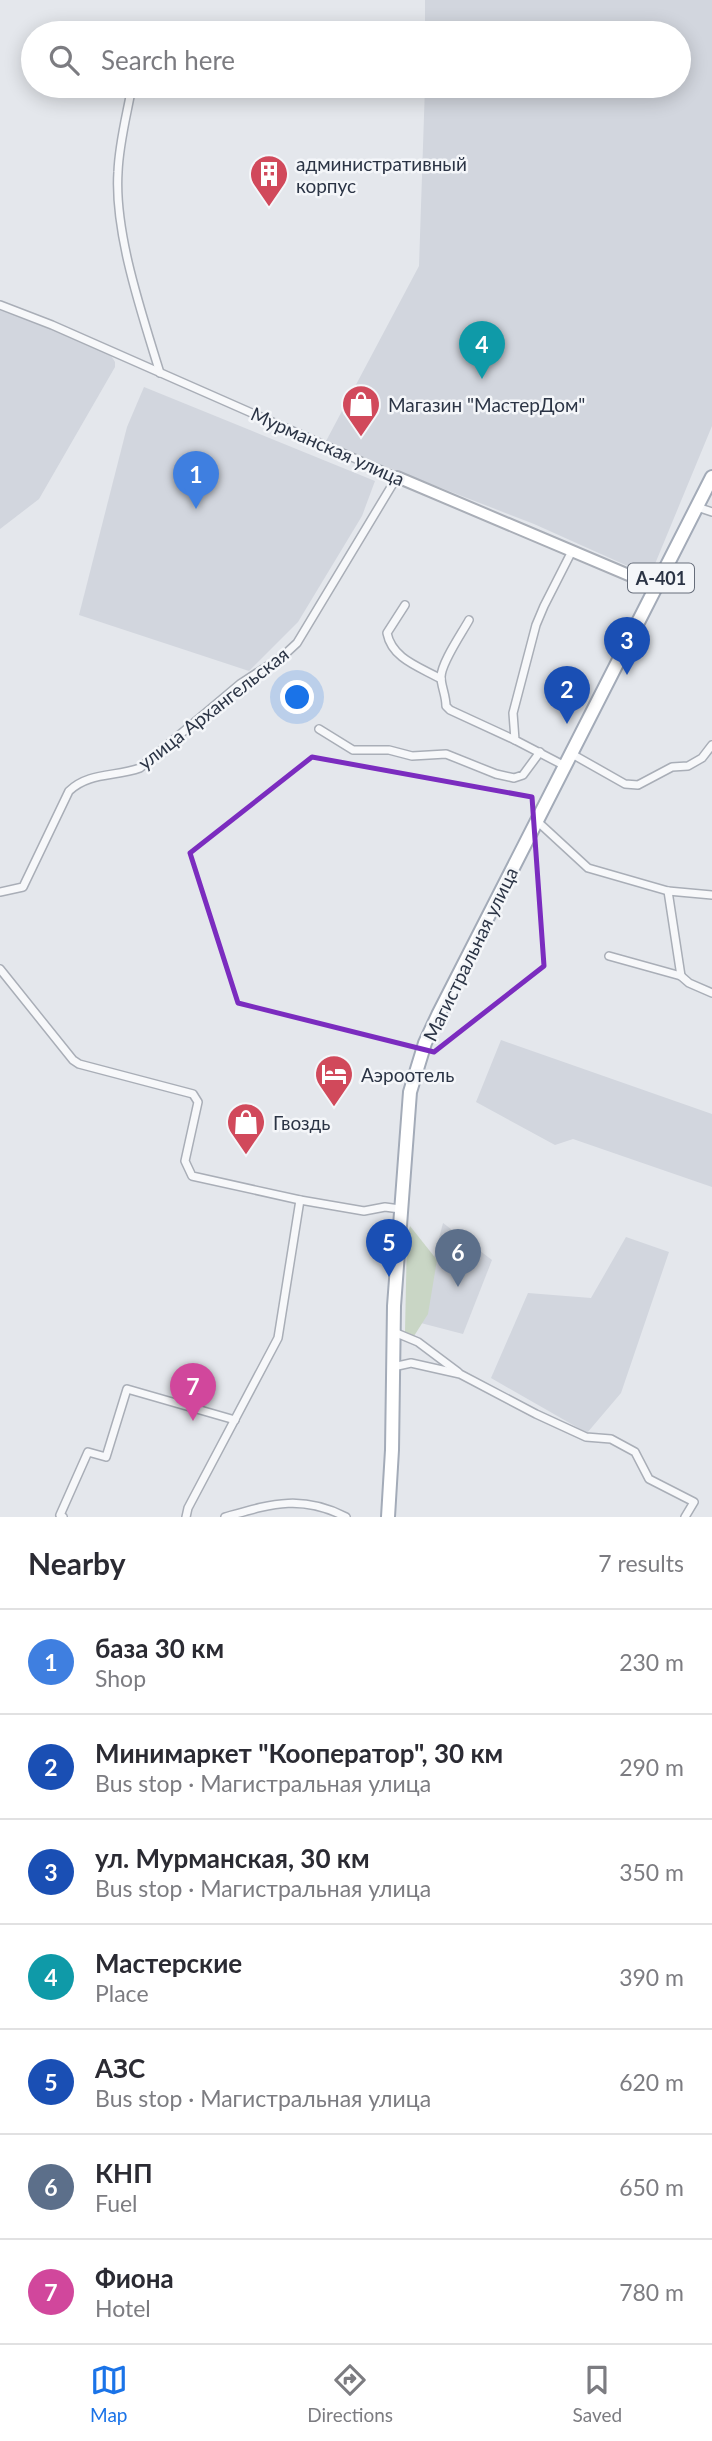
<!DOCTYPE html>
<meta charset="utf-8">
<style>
body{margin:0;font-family:Lato,sans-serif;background:#f7f7f7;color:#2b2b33}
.you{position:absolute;left:298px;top:698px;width:24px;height:24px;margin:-18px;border:5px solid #fff;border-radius:50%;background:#1a73e8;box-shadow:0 0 0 10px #1a73e833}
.badge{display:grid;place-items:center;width:46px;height:46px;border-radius:50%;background:#1a73e8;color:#fff;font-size:23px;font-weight:700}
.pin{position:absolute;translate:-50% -58px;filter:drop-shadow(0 2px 4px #0008)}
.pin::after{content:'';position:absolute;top:37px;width:24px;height:21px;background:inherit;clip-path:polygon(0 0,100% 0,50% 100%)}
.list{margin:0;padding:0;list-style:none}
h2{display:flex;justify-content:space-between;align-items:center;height:91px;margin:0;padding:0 28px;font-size:30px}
h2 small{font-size:23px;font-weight:400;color:#7c7c81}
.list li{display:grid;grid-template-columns:46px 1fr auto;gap:21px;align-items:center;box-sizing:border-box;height:105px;padding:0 28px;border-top:2px solid #e1e1e2}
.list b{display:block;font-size:26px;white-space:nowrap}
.list p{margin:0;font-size:23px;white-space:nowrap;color:#7c7c81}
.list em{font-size:23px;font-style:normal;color:#7c7c81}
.icon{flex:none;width:38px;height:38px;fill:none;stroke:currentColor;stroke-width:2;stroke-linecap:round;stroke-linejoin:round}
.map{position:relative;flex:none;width:712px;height:1517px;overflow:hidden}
.search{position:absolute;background:#fff;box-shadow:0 4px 18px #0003;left:21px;right:21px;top:21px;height:77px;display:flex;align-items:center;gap:18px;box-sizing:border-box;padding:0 24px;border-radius:38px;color:#7c7c81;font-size:26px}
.sheet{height:826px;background:#fff}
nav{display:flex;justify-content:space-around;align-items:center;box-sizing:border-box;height:98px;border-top:2px solid #e1e1e2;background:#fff;font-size:19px;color:#7c7c81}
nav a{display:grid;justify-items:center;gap:4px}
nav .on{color:#1a73e8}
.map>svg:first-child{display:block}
.built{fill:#d2d6de}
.green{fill:#c9d6c5}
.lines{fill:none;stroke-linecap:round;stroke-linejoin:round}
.street-casing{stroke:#a9aeb7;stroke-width:10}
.secondary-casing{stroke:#a9aeb7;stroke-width:14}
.primary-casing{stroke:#a3abb8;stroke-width:16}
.street{stroke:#f7f8fa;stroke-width:7}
.secondary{stroke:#fff;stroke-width:10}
.primary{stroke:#fff;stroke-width:12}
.marked{fill:none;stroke:#7b2cbf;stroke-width:5;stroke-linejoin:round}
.labels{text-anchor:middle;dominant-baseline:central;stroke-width:5;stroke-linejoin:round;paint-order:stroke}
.shield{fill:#f4f6f9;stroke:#676e7b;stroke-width:2}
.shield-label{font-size:18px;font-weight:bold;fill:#2b3445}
.poi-label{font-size:19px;fill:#2b3445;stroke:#f4f6f9;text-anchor:start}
.street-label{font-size:19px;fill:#2b3445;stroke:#f4f6f9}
</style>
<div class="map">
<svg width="712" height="1517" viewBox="0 0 712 1517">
<rect width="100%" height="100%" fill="#e4e7ec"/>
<g class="built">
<path d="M425,0h287v426l-62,150 -116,-52 -209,-81 94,-177 6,-180h254v-53h-254z"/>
<path d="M0,309l57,21 53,24 5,8v5l-76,132 -39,30z"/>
<path d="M144,387l231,94 -13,35 -64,106 -49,49 -170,-56 48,-188z"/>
<path d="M501,1040l211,74v73l-139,-48 -18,6 -79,-43z"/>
<path d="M443,1223l49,37 -29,74 -46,-12z"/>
<path d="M626,1237l43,15 -48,141 -34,40 -96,-55 37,-85 63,5z"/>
</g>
<path class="green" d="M410,1226l27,34 -9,54 -14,22 -9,-4 2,-95z"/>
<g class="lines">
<defs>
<g id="street">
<path d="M132,86c-5,28 -13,57 -14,86 -4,61 24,142 42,201"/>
<path d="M0,305l52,20 345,152 -100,166 -14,13 -43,28 -100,84c-25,9 -51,4 -71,23l-46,96 -23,5"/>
<path d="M697,507l15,5"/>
<path d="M405,605l-18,28c5,26 33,34 54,46"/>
<path d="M469,620c-7,13 -28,43 -28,57 0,9 5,18 5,29l4,4 65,30"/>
<path d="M319,729l34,21h36l23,6 34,-2 50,20 18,4 9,-3 17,-23"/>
<path d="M572,754l53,30 13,1 34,-18 16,-1 14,-8 10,-13"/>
<path d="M565,766l-50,-26 -2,-27 23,-88 8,-19 28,-55"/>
<path d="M537,821l51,47 80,23 44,4"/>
<path d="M668,891l13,85"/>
<path d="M609,956l72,20 8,7 23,10"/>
<path d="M0,969l73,91 6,4 114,30 5,8 -13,59 7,15 108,24 64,11 21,-4 15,2"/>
<path d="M394,1332l24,10 40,30"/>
<path d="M393,1367l18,-4 49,11 76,40 50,23 25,2 24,13 14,27 45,23 -9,15"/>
<path d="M63,1517l-3,-2 28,-63 18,5 21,-68 108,31"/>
<path d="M186,1517l2,-9 90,-170 22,-138"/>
<path d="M225,1517c46,-13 76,-23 121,0"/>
</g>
<path id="secondary" d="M397,477l260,110"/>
<path id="primary" d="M388,1517l4,-67 2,-144 16,-214 15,-49 13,-28 274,-538"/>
</defs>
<use href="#street" class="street-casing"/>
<use href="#secondary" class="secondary-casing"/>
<use href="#primary" class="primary-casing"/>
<use href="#street" class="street"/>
<use href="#secondary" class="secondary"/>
<use href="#primary" class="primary"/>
</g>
<path class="marked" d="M312,757l220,40 12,169 -110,86 -196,-49 -48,-150z"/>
<defs>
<symbol id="building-pin" viewBox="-11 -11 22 30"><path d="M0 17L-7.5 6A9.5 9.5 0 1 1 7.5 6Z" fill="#d1495b" stroke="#f4f6f9"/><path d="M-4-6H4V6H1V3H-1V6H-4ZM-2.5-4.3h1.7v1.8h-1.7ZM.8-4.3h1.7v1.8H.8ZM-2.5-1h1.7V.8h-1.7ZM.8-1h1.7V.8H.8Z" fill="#fff"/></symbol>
<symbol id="shop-pin" viewBox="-11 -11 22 30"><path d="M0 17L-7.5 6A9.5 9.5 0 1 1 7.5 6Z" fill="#d1495b" stroke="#f4f6f9"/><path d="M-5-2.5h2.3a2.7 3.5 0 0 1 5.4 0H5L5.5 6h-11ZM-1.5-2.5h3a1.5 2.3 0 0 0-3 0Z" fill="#fff"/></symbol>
<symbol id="hotel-pin" viewBox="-11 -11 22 30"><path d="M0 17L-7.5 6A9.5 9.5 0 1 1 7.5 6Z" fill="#d1495b" stroke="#f4f6f9"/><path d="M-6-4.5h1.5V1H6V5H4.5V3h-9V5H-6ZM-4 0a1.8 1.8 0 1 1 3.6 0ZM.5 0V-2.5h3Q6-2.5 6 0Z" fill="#fff"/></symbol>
</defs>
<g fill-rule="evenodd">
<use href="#building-pin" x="247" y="152" width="44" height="60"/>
<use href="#shop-pin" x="339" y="382" width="44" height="60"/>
<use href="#hotel-pin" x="312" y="1052" width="44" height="60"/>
<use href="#shop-pin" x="224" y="1100" width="44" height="60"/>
</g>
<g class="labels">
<rect class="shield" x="628" y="563.5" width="66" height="29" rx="5"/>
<g class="shield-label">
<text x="661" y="578">А-401</text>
</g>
<g class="poi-label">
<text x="296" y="163">административный<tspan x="296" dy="22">корпус</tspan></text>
<text x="388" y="404">Магазин "МастерДом"</text>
<text x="361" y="1074">Аэроотель</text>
<text x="273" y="1122">Гвоздь</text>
</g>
<g class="street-label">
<text transform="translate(328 446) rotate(24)">Мурманская улица</text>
<text transform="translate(213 708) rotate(-38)">улица Архангельская</text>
<text transform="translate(470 954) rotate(-64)">Магистральная улица</text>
</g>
</g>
</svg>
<div class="you"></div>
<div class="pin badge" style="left:196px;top:509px;background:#3f7fe0">1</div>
<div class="pin badge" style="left:567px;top:724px;background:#1a4fb4">2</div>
<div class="pin badge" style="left:627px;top:675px;background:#1a4fb4">3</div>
<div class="pin badge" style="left:482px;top:379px;background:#0f9aa8">4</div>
<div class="pin badge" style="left:389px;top:1277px;background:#1a4fb4">5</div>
<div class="pin badge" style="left:458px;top:1287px;background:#5c6f8a">6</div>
<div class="pin badge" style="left:193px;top:1421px;background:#d1479c">7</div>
<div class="search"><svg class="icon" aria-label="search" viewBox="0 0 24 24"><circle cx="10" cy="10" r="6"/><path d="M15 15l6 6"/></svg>Search here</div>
</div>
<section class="sheet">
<h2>Nearby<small>7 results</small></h2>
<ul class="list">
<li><span class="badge" style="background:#3f7fe0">1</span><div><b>база 30 км</b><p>Shop</p></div><em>230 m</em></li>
<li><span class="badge" style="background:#1a4fb4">2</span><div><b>Минимаркет &quot;Кооператор&quot;, 30 км</b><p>Bus stop · Магистральная улица</p></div><em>290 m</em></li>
<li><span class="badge" style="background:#1a4fb4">3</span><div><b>ул. Мурманская, 30 км</b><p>Bus stop · Магистральная улица</p></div><em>350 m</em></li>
<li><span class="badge" style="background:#0f9aa8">4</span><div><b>Мастерские</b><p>Place</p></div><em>390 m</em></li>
<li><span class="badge" style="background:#1a4fb4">5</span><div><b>АЗС</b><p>Bus stop · Магистральная улица</p></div><em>620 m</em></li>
<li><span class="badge" style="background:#5c6f8a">6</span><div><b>КНП</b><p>Fuel</p></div><em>650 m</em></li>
<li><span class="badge" style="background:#d1479c">7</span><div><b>Фиона</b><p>Hotel</p></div><em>780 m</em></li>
</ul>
</section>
<nav>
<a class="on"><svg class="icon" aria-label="map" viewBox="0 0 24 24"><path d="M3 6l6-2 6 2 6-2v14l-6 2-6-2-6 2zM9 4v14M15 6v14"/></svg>Map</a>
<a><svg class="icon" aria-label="directions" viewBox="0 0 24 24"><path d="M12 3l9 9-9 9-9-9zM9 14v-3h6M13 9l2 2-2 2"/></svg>Directions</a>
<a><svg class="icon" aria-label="saved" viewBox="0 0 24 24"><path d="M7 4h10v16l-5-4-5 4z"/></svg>Saved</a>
</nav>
